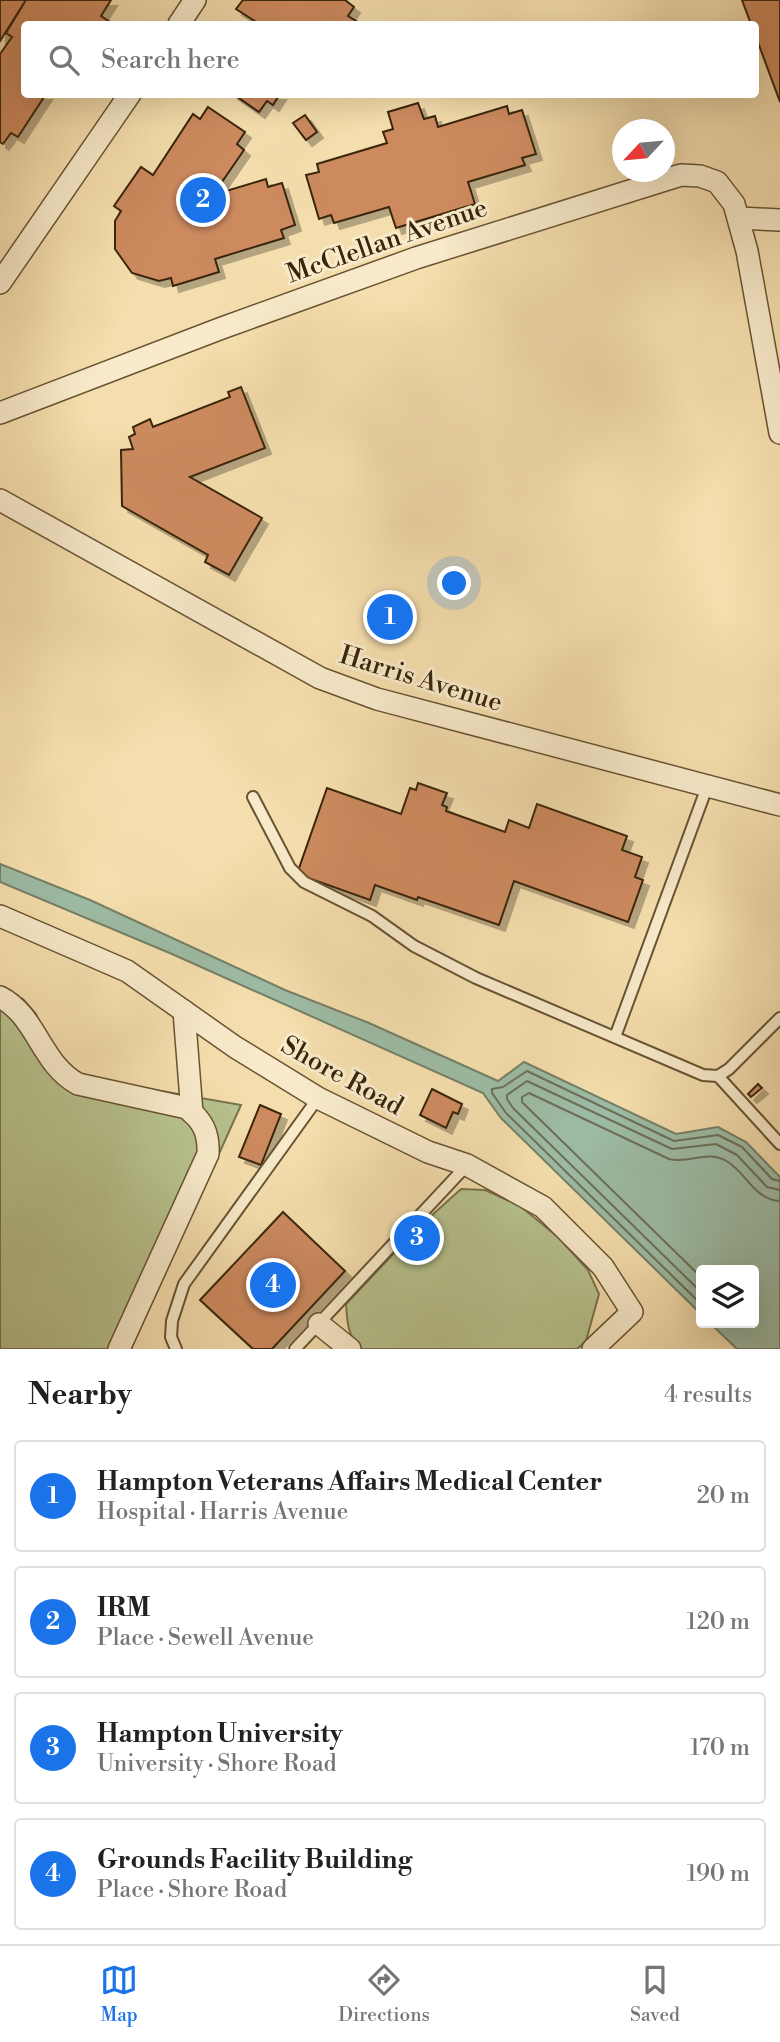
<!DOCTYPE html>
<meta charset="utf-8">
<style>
body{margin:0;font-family:"Libre Bodoni",serif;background:#f2f2f2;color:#202124}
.controls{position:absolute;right:21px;bottom:21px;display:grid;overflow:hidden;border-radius:7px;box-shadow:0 7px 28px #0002}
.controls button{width:63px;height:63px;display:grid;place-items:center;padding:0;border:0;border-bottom:2px solid #e0e0e0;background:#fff;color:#202124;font:35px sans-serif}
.compass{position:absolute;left:612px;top:119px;width:63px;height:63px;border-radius:50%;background:#fff;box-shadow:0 7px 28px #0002;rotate:244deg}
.you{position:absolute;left:455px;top:584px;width:24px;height:24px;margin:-18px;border:5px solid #fff;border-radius:50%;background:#1a73e8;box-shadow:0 0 0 10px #1a73e833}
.badge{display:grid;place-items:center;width:46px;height:46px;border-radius:50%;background:#1a73e8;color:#fff;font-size:23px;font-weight:700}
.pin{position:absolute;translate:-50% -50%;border:4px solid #fff;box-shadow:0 2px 7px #0006}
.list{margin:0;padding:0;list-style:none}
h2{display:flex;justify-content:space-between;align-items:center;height:91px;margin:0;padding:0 28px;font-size:30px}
h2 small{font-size:23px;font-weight:400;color:#757577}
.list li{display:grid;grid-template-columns:46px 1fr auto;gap:21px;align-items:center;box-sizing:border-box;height:112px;margin:0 14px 14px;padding:0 14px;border:2px solid #e0e0e0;border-radius:7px}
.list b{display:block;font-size:26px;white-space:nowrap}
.list p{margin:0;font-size:23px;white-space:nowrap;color:#757577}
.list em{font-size:23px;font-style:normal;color:#757577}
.icon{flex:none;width:38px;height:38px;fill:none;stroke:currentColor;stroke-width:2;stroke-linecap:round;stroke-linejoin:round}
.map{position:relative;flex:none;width:780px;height:1349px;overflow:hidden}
.search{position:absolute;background:#fff;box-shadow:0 7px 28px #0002;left:21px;right:21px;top:21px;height:77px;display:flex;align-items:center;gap:18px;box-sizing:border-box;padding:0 24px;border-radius:7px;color:#757577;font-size:26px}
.sheet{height:595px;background:#fff}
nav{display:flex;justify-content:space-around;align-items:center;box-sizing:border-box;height:98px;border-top:2px solid #e0e0e0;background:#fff;font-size:19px;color:#757577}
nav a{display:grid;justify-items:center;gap:4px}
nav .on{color:#1a73e8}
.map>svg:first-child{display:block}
.green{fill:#b7c28e;stroke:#78744c;stroke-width:2}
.water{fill:#9dbca6;stroke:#758068;stroke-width:2}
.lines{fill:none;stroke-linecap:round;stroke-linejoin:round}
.shore{stroke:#6b7058;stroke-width:2}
.building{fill:#cd8a5e;stroke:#39250a;stroke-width:2;filter:url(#shadow)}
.lane-casing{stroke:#685333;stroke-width:14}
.street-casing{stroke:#685333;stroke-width:24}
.lane{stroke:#f8eaca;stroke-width:10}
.street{stroke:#f8eaca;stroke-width:21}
.labels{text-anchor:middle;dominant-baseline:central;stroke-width:6;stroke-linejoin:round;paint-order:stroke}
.street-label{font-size:26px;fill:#39250a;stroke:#f8eaca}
</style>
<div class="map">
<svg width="780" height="1349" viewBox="0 0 780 1349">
<defs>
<filter id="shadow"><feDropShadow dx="6" dy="6" stdDeviation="0" flood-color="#0004"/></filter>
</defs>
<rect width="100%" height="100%" fill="#f5dead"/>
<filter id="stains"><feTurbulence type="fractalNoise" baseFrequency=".00286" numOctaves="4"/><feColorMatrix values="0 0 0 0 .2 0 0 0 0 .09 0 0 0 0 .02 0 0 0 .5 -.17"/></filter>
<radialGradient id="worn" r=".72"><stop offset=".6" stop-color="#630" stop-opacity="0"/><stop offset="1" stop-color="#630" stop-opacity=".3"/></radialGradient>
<g class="green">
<path d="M0,989l23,10 13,15 16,36 29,27 160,28 -110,244h-131z"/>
<path d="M461,1189l24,1 35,16 38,31 30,33 11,24 -13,47 -9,8h-216c-13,-12 -14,-27 -15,-45l73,-77z"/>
</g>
<path class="water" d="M0,864l90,36 195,90 84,33 129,58 26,-19 152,72 42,-7 28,15 34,35v172h-43l-27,-26h44v-53h-53v44l-200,-196 -18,-25 -311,-139 -172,-72z"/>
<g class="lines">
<g class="shore">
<path d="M701,1277l-179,-175v-5l7,-4 140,66c22,5 38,-10 59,3 19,12 27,38 52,39"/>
<path d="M701,1292l-188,-184 -6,-9v-4l20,-14 145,68 44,-5 21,11 30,32 13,3"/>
<path d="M701,1304l-195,-191 -14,-20v-4l11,-2 24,-16 147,70 44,-6 24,12 30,32 8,2"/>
</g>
</g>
<g class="building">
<path d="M0,0h26l-26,41z"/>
<path d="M26,0h85l-10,16 12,8h-89v70h22l-28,43 -7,-4 -8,11 -3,-2v-88l12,-17 -6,-4z"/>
<path d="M243,0h102l9,7 -6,9 13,8h-106l1,-2 -20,-13z"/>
<path d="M742,0h38v102l-24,-65v-13h-5z"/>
<path d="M233,94h47l-7,11 -6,-4 -8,11z"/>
<path d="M418,103l6,16 11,-3 3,11 69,-21 2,8 13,-4 14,44 -14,4 3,7 -57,17 7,22 -79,24 -7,-21 -55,16 -3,-8 -12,4 -13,-44 13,-3 -2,-8 70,-21 -4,-11 10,-3 -5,-17z"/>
<path d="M208,107l37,25 -8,12 7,6 -31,45 53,-16 2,8 14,-4 13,42 -14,5 3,8 -69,21 4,13 -46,14 -2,-8 -12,3 -27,-8 -17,-24v-28l6,-10 -7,-5 27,-39 12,8 40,-61 7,5z"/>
<path d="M305,115l12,17 -11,8 -13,-17z"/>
<path d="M241,387l24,61 -75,29 72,41 -33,57 -24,-13 3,-7 -86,-49 -1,-56 12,-1 -4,-12 6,-3 -2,-7 17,-8 3,8 77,-30 -2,-5z"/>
<path d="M418,783l29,10 -5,12 5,2 -1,4 59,21 4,-12 20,8 8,-24 90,32 -5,14 20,7 -7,20 8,3 -15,42 -114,-41 -15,44 -81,-28 -1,3 -42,-15 -5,15 -73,-26 30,-86 74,26 9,-26 6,2z"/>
<path d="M758,1084l4,4 -11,9 -3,-3z"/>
<path d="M432,1089l30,15 -4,10 -5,-2 -7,16 -26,-13z"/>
<path d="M260,1105l21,9 -20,51 -22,-8z"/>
<path d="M283,1212l62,59 -73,78h-19l-53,-49z"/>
</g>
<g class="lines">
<defs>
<g id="lane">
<path d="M253,797l37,71 14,14 68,34 42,30 62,32 227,97 15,1 62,68"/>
<path d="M615,1037l92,-250"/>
<path d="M718,1076l11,-7 51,-51"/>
<path d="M176,1349l-5,-12 1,-16 12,-37 134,-186"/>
<path d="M295,1349l172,-184"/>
</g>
<g id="street">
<path d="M179,24l16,-24"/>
<path d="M739,218l41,2"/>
<path d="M0,283l130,-189"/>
<path d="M0,413l222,-85 194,-70 265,-83 19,1 17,6 17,22 13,47 33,182"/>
<path d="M0,500l320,178 57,21 403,106"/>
<path d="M0,916l127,55 108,76 83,51 110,54 39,13 76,42 60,60 29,45 -39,37"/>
<path d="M0,997c37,19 40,66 78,87l109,24c16,13 22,25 21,46l-89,195"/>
<path d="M184,1011l8,102"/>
<path d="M319,1324l31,25"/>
</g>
</defs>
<use href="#lane" class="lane-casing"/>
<use href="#street" class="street-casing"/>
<use href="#lane" class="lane"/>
<use href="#street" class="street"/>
</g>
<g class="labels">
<g class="street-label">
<text transform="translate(387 241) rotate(-19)">McClellan Avenue</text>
<text transform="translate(421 679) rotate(17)">Harris Avenue</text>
<text transform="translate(342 1076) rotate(29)">Shore Road</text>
</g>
</g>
<rect width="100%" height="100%" filter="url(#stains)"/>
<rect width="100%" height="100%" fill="url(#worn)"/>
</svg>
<div class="controls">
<button><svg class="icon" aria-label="layers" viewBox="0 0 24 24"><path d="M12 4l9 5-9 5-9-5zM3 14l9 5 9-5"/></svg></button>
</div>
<svg class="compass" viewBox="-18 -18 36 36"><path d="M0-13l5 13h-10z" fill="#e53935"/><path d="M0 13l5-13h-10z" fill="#757577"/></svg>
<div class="you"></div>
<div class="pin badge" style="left:390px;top:617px">1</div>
<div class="pin badge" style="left:203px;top:200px">2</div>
<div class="pin badge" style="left:417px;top:1238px">3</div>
<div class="pin badge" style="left:273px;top:1285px">4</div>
<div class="search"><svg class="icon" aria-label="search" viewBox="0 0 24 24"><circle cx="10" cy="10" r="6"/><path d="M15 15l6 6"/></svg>Search here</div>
</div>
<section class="sheet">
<h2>Nearby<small>4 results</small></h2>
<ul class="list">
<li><span class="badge">1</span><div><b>Hampton Veterans Affairs Medical Center</b><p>Hospital · Harris Avenue</p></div><em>20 m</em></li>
<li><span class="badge">2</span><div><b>IRM</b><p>Place · Sewell Avenue</p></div><em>120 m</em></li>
<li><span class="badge">3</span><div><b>Hampton University</b><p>University · Shore Road</p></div><em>170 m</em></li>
<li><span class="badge">4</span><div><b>Grounds Facility Building</b><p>Place · Shore Road</p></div><em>190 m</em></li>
</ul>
</section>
<nav>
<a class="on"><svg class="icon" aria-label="map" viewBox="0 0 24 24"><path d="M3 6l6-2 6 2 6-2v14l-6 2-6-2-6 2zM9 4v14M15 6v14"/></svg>Map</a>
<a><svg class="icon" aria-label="directions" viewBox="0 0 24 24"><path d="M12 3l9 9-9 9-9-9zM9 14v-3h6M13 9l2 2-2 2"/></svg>Directions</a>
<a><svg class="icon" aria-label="saved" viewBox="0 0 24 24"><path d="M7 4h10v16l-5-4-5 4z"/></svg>Saved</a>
</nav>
